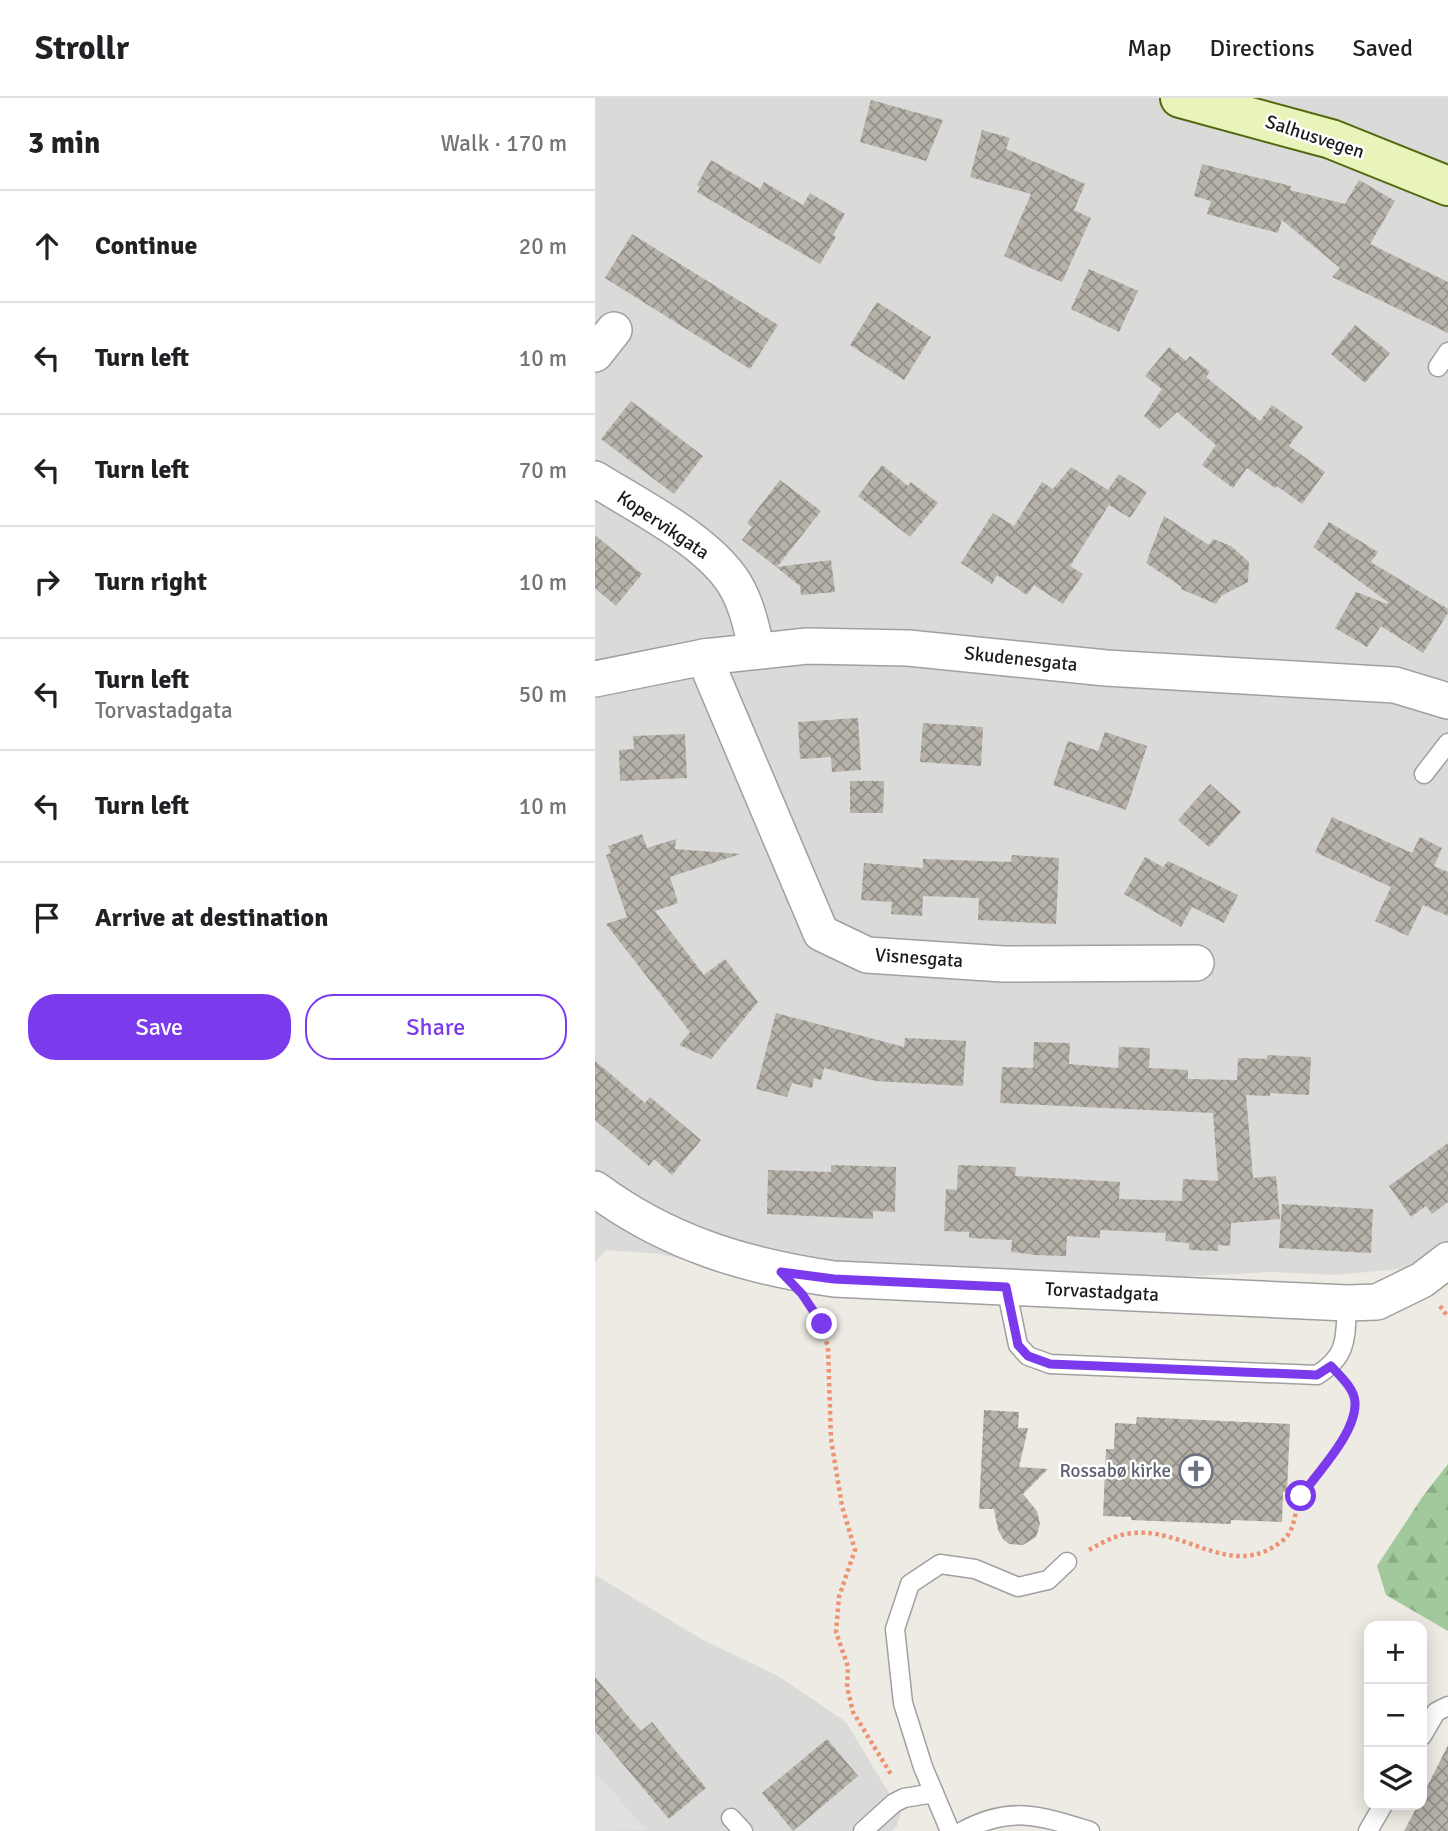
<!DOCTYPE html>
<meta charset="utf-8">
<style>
body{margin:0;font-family:Signika,sans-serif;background:#f6f6f6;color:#202124}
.controls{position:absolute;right:21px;bottom:21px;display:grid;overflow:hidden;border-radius:14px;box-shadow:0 4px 18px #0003}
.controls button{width:63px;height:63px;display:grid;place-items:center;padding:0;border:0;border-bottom:2px solid #e0e0e0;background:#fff;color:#202124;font:35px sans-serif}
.stop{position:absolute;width:21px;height:21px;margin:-16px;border:5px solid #7c3aed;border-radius:50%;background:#fff}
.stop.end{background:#7c3aed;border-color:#fff;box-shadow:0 2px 7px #0008}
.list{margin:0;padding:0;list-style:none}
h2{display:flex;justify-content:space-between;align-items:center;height:91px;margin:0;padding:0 28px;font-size:30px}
h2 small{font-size:23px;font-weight:400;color:#757577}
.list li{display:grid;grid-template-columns:46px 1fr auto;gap:21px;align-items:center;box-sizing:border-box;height:112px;padding:0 28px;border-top:2px solid #e0e0e0}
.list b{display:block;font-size:26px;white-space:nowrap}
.list p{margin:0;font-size:23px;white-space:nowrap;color:#757577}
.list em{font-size:23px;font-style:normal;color:#757577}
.actions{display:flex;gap:14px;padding:21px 28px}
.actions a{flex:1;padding:16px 0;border:2px solid #7c3aed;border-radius:28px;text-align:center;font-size:24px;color:#7c3aed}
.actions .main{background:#7c3aed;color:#fff}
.icon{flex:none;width:38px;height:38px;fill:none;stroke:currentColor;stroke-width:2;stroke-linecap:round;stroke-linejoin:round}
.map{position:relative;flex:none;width:853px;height:1733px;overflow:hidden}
header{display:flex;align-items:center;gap:42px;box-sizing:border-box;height:98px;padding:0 35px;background:#fff;border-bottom:2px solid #e0e0e0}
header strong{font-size:33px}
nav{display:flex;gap:38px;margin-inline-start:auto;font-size:24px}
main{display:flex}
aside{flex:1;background:#fff}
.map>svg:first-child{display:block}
.residential{fill:#dadad9}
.forest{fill:url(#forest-firs)}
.parking{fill:#e0e0e0}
.building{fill:url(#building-cross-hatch)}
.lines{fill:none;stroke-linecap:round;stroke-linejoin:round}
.service-casing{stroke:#a0a0a0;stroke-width:21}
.minor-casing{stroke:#a0a0a0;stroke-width:38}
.secondary-casing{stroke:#52690e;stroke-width:42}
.path{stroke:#ee9273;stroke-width:4.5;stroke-dasharray:3.5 3.5;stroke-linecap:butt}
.service{stroke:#fff;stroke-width:18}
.minor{stroke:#fff;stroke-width:35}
.secondary{stroke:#e8f4ba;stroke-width:38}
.route{stroke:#7c3aed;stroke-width:9}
.labels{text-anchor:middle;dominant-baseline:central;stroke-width:5;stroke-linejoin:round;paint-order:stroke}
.street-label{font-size:19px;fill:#1c1c1c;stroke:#fff}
.worship-label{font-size:19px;fill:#5b616d;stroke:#fff;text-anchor:end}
</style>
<header>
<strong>Strollr</strong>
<nav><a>Map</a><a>Directions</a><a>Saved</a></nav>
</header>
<main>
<aside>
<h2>3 min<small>Walk · 170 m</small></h2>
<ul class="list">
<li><svg class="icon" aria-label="ahead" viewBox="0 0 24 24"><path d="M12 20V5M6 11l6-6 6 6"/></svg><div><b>Continue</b></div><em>20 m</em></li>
<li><svg class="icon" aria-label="left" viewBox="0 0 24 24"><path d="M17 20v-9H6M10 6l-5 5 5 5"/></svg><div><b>Turn left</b></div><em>10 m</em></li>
<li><svg class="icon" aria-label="left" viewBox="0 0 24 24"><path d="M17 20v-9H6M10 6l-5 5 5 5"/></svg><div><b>Turn left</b></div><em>70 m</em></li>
<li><svg class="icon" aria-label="right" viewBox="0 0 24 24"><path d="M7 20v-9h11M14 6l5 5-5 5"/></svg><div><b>Turn right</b></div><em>10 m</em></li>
<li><svg class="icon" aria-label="left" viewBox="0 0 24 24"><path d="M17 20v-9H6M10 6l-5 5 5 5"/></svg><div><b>Turn left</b><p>Torvastadgata</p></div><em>50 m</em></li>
<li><svg class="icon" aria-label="left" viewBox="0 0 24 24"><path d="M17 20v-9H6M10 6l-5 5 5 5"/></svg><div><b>Turn left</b></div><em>10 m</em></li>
<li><svg class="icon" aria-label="arrive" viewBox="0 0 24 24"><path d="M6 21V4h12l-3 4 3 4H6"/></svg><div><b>Arrive at destination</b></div></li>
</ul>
<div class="actions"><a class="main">Save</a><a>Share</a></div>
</aside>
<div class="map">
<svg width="853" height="1733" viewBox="0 0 853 1733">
<defs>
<pattern id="forest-firs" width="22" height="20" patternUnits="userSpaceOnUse" patternTransform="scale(1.75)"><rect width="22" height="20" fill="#a2c99b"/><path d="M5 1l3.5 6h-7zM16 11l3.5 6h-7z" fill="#8bac85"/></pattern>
<pattern id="building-cross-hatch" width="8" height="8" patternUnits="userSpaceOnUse" patternTransform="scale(1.75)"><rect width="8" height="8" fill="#b6b1a9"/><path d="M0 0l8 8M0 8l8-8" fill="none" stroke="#938f89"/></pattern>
</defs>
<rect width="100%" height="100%" fill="#edebe3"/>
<g class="residential">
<path d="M0,0h853v1150l-28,19 -85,8 -63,-3 -134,7 -413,-8 -64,-17 -55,-4 -11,12z"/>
<path d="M0,1477l108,65 75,36 68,46 55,91 -4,13 -6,5h-296z"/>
</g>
<path class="forest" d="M853,1366v167l-62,-36 -9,-29 46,-70z"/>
<path class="parking" d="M0,1674l52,58 -52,1z"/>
<g class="building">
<path d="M276,2l72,20 -17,41 -66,-19z"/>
<path d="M387,32l28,8 -4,11 79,35 -11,26 17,8 -29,64 -58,-26 27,-62 -61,-17z"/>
<path d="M116,62l49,29 4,-7 39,23 7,-12 35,21 -12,21 3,2 -16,27 -123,-72 3,-5 -3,-2z"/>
<path d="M607,66l89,22 -1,4 55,14 14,-24 36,21 -25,43 78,38v51l-116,-56 8,-9 -58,-48 -4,13 -71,-19 4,-13 -17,-5z"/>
<path d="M37,136l146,91 -28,44 -145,-91z"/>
<path d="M494,171l49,22 -19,41 -48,-23z"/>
<path d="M282,204l54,35 -27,43 -54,-35z"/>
<path d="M760,227l35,28 -25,30 -34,-29z"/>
<path d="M574,249l17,14 4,-5 20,16 -4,5 54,44 12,-16 31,22 -14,19 36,26 -23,32 -25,-18 -2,2 -28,-20 -14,20 -31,-23 14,-20 -39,-33 -18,17 -15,-13 18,-27 -17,-13z"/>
<path d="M36,303l72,55 -29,38 -73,-55z"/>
<path d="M287,367l26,21 3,-4 27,21 -28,34 -52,-41z"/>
<path d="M476,369l37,23 11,-16 28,18 -17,26 -21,-13 -39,61 13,8 -20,30 -29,-19 -7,10 -30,-20 -5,9 -31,-21 32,-50 21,13 28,-44 11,7z"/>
<path d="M185,382l41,31 -44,56 54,-7 4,32 -34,3 -1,-9 -58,-46 10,-13 -5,-4z"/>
<path d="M569,418l45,29 4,-6 18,7 18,16 -1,20 -27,14 -5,8 -35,-15 1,-2 -36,-24z"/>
<path d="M734,424l49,30 -7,10 77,47v4l-25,40 -42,-27 -14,21 -32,-19 21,-36 31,12 1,-2 -75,-55z"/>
<path d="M0,437l47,39 -26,32 -21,-18z"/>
<path d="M263,620l3,52 -29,2 -1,-15 -31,2 -2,-37z"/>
<path d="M328,625l60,4 -2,39 -61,-4z"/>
<path d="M510,634l42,14 -21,64 -73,-25 15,-44 30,10z"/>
<path d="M90,636l2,44 -67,3 -1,-31 15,-1 -1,-13z"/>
<path d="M255,683h34l-1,32h-33z"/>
<path d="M615,686l31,28 -32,35 -31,-27z"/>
<path d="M737,719l80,36 8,-16 22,11 -8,18 14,6v44l-25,-11 -15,31 -33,-15 16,-34 -76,-35z"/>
<path d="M47,736l5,14 29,-9 -1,10 65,5 -70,23 8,26 -23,8 49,64 21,-16 33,43 -47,57 -32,-14 11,-13 -84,-108 21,-7 -21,-62 5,-2 -3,-7z"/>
<path d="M417,757l47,3 -3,66 -78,-4 1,-22 -56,-2 -1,20 -31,-2 1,-12 -31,-2 3,-37 59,5v-9l88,3z"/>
<path d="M550,759l18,10 5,-6 70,34 -14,28 -32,-16 -11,20 -57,-33z"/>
<path d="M181,915l128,34 1,-9 61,3 -3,45 -87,-5 -52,-13 -3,12 -7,-2 -2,10 -20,-5 -5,14 -31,-8z"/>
<path d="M439,944l36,1 -1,21 49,4 1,-21 31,1 -1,20 39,2v9l49,1 1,-22 29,1v-4l44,2 -2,38 -39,-2v3l-24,-1 7,83 23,-2 4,43 -49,4 -1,23 -12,-1v6l-29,-1v-7l-24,-2 1,-8 -66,-3v8l-33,-2 -1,20 -30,-1 -25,-3 1,-12 -43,-2v-6l-25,-1 2,-42 11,1 1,-25 58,2 -1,9 105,6 -1,17 63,2 1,-22 35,2 -5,-68 -213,-10 2,-36 31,1z"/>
<path d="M0,963l50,42 5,-6 51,43 -29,35 -18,-16 -5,7 -54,-46z"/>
<path d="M853,1045v59l-16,12 -6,-8 -15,11 -22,-31z"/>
<path d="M236,1067l65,2 -1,45 -22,-1v8l-106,-5 1,-44 63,2z"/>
<path d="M687,1106l91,5 -2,44 -92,-5z"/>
<path d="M389,1312l35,2 -1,16h10l-9,39 29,2 -25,25 14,17 3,13 -4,13 -13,8 -14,-1 -6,-5 -5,-9 -4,-21h-15z"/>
<path d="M542,1319l153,7 -3,68h-4l-1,30 -51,-2v4l-100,-4v-3l-28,-1 3,-67h8l1,-26 21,1z"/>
<path d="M0,1579l46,54 11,-9 54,66 -37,31 -74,-88z"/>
<path d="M232,1641l31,37 -65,55 -31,-38z"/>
<path d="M853,1647v86h-44l14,-26h4v-8z"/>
</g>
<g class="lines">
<defs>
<g id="service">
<path d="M843,269l10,-15"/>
<path d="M829,676l24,-31"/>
<path d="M411,1189l12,58 10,11 22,8 267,11c32,-20 28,-38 30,-72"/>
<path d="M827,1638l14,-24 12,-6"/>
<path d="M136,1720l12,13"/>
<path d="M268,1733l31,-28 10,-5 30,-5"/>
<path d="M355,1733l-27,-64 -20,-64 -8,-74 15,-45 30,-20 35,5 43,18 30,-7 19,-18"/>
<path d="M368,1733c47,-26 78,-15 127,0"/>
<path d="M773,1733l15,-26"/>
</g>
<g id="minor">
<path d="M0,256l19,-24"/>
<path d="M0,381c43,27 120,65 143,111 10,19 14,40 19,61"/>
<path d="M109,559l117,276 46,22 136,9 193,-1"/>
<path d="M0,581l109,-22 103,-11 101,2 198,20 289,17 53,16"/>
<path d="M0,1091c73,54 150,77 239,90l513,24 30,-1 45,-22 26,-20"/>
</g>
<path id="secondary" d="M585,0l151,41 117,47"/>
</defs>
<use href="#service" class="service-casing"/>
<use href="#minor" class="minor-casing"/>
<use href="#secondary" class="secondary-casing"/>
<g class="path">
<path d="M845,1208l8,11"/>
<path d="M217,1212l10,14 6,24 3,91 11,67 13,44 -16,47 -3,35 12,35 -1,20 6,25 39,64"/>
<path d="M494,1452c14,-8 28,-16 45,-17 52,-5 98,48 148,8 14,-11 12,-29 18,-44 7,-16 27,-37 38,-52 14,-18 25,-43 7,-63"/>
</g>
<use href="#service" class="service"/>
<use href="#minor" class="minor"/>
<use href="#secondary" class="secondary"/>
</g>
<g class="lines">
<path class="route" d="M227,1226l-20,-30 -21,-22 53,7 172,8 12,58 10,11 22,8 267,11 14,-9c9,10 23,22 24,36 2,30 -37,70 -54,94"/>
</g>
<defs>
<symbol id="church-ring" viewBox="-11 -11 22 22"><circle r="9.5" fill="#fff" stroke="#6b7280" stroke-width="1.5"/><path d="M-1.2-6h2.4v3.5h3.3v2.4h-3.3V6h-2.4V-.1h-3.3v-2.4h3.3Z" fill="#6b7280"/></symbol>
</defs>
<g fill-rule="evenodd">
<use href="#church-ring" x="582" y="1354" width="38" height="38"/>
</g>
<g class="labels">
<g class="street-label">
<text transform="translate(720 39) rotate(18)">Salhusvegen</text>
<text transform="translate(68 427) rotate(34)">Kopervikgata</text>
<text transform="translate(426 561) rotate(6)">Skudenesgata</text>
<text transform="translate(324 860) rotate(4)">Visnesgata</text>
<text transform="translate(507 1194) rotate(3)">Torvastadgata</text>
</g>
<g class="worship-label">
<text x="576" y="1373">Rossabø kirke</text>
</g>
</g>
</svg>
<div class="controls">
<button>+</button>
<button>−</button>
<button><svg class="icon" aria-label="layers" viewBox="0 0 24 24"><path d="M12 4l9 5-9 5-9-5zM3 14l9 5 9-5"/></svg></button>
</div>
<div class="stop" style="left:706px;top:1398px"></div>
<div class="stop end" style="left:227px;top:1226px"></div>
</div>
</main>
